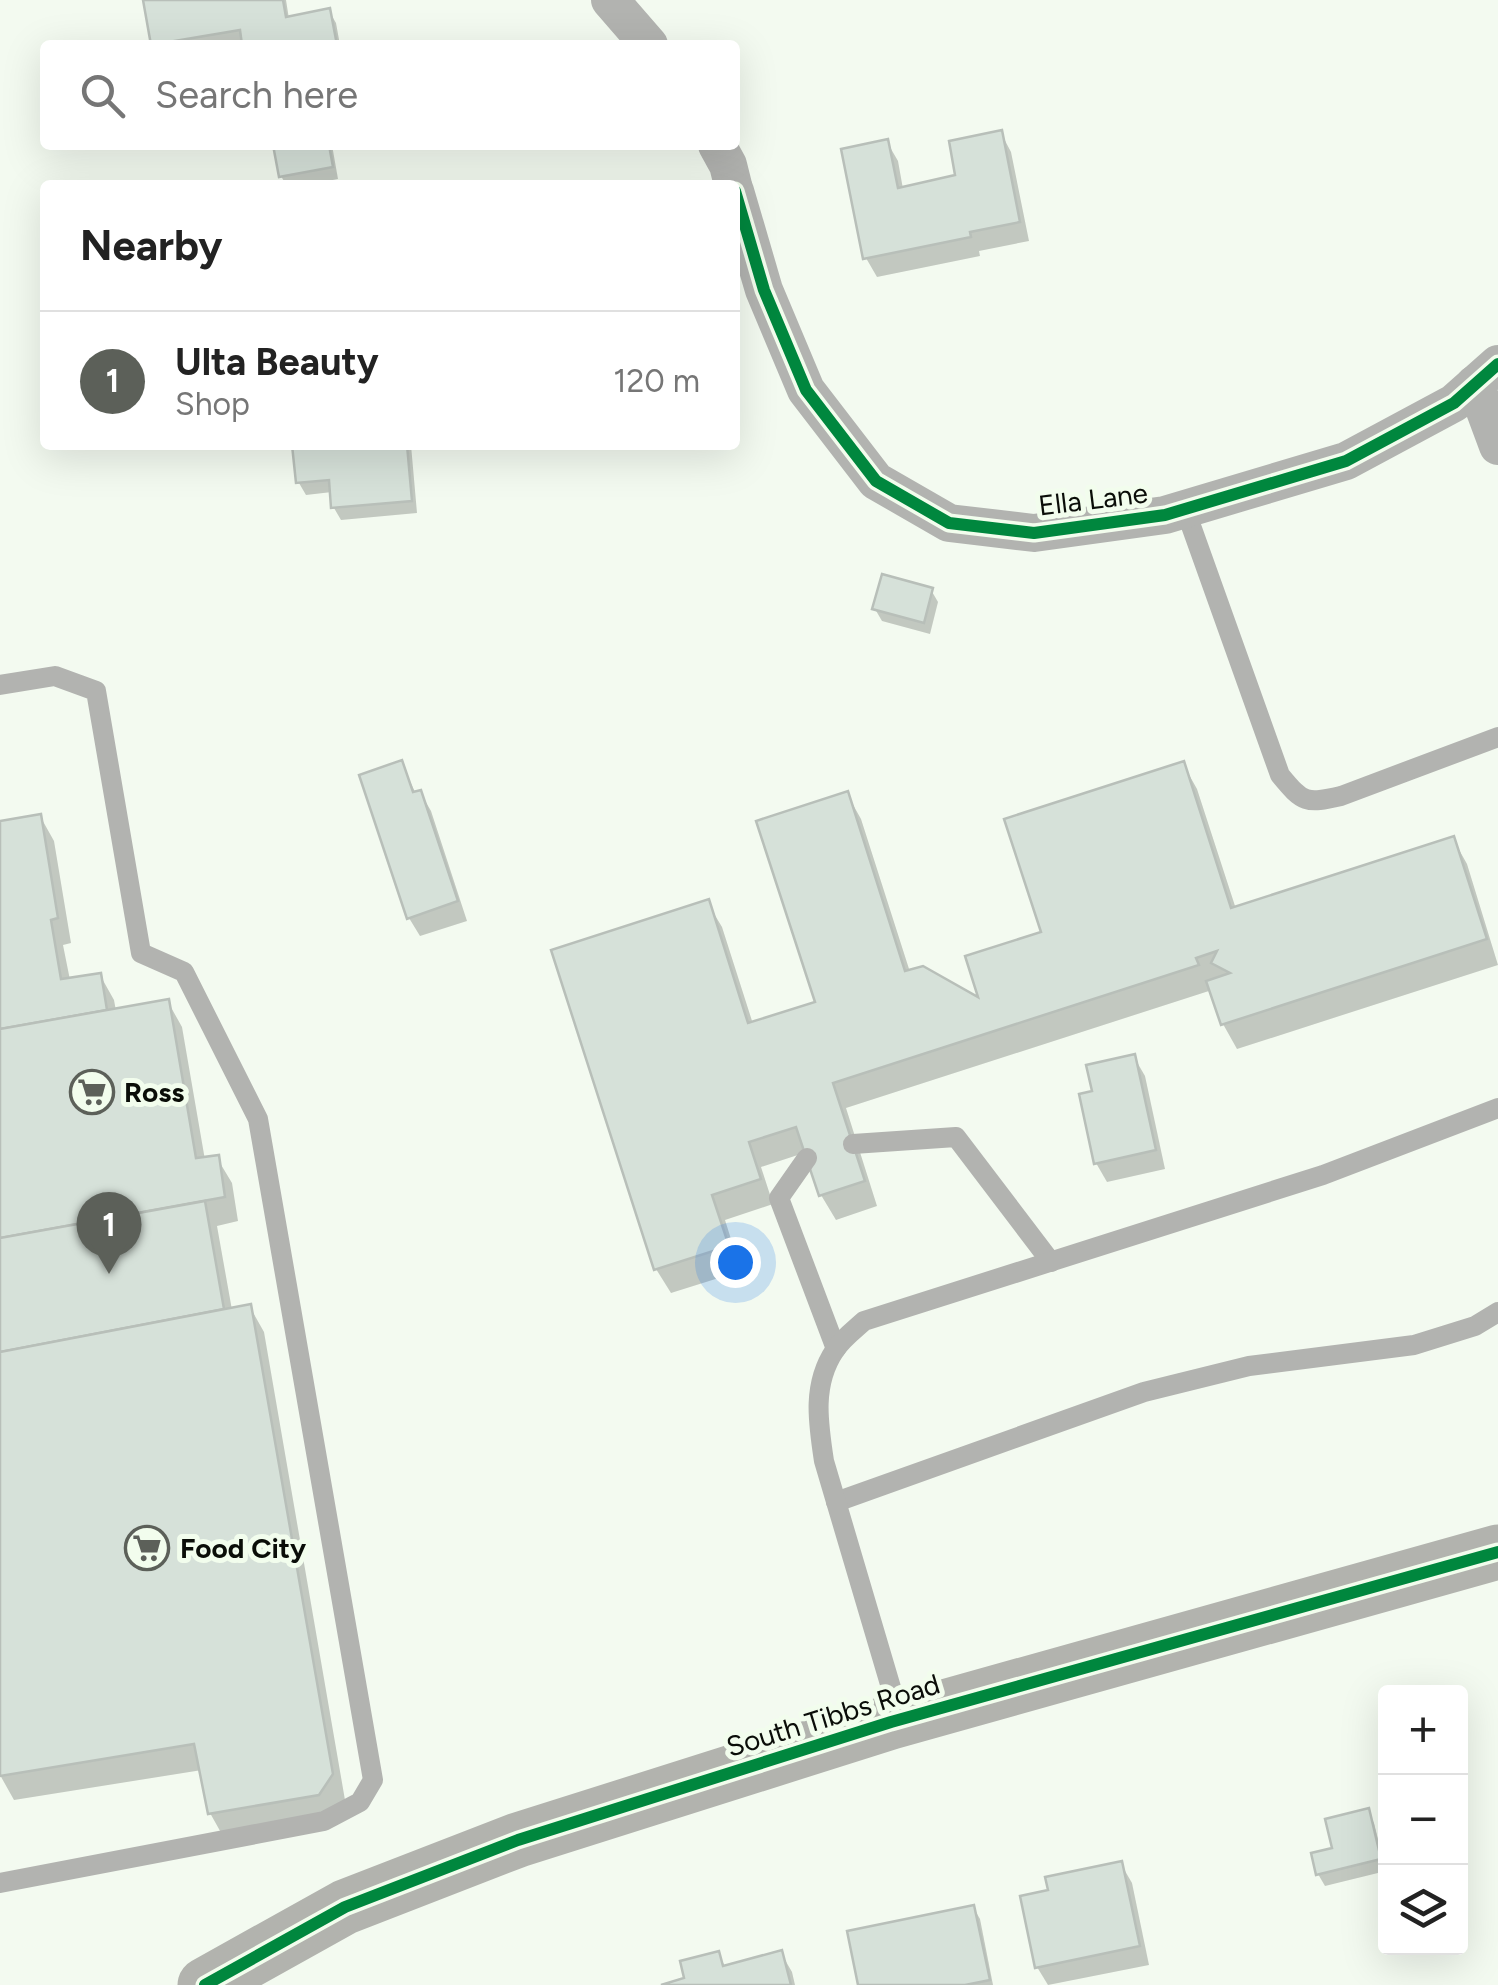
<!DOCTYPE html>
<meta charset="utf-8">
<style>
body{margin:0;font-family:Figtree,sans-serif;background:#f6f6f6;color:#222}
.controls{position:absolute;right:30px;bottom:30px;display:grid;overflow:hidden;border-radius:10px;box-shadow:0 10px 40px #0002}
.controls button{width:90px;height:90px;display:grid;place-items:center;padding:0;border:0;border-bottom:2px solid #e0e0e0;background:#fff;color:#222;font:50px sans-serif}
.you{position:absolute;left:735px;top:1262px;width:35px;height:35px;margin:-25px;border:8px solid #fff;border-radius:50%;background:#1a73e8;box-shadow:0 0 0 15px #1a73e833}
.badge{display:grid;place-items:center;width:65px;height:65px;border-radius:50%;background:#5c6059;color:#fff;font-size:32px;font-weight:700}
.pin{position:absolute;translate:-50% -82px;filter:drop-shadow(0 2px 5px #0008)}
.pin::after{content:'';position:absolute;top:52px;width:35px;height:30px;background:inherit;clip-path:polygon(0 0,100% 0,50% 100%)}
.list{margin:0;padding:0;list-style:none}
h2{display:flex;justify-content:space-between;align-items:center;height:130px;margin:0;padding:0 40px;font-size:42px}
h2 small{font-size:32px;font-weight:400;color:#767676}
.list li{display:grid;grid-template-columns:65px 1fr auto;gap:30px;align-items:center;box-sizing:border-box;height:140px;padding:0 40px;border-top:2px solid #e0e0e0}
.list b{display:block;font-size:38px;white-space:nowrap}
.list p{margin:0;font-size:32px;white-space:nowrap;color:#767676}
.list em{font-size:32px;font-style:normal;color:#767676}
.icon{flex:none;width:55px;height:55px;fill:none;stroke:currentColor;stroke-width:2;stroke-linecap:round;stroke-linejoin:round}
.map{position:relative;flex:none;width:1498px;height:1985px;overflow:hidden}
.search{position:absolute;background:#fff;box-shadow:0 10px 40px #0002;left:40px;top:40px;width:700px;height:110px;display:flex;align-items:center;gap:25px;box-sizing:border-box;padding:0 35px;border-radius:10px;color:#767676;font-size:38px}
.panel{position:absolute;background:#fff;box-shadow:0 10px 40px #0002;left:40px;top:180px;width:700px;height:270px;border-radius:10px}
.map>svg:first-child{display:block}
.shadow{fill:#0003}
.building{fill:#d6e1d9;stroke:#b8bfb9;stroke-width:2.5}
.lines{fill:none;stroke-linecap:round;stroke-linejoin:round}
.lane{stroke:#b2b3b0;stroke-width:20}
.street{stroke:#b2b3b0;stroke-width:38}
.secondary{stroke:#b2b3ae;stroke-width:55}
.cycleway-casing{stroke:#f2fded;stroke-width:19}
.cycleway{stroke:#00873e;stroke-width:12}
.labels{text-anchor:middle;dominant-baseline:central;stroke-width:10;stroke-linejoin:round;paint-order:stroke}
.street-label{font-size:28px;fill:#0a0d08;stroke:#f2fded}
.poi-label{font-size:28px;font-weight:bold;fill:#0a0d08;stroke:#f2fded;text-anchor:start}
</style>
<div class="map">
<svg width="1498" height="1985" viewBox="0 0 1498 1985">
<rect width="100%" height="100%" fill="#f3faf0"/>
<g class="shadow">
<path d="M145,0h141l3,19 40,-8 7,12 4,22h-95l-1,-3 -15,3h-75z"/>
<path d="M1001,133l10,19 18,89 -50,10 1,5 -103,21 -11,-19 21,-116 11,19 5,28 55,-12z"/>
<path d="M275,145h57l6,34 -31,6h-21l-5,-9z"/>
<path d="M295,445h116l6,68 -76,7 -7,-12 -2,-16 -26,3 -7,-12z"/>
<path d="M931,590l7,12 -8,32 -48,-13 -7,-12z"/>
<path d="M401,763l15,31 4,-2 11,19 36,110 -47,15 -11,-18z"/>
<path d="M1183,764l14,25 39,120 217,-70 14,25 31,101 -261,84 -14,-25 -11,-34 -366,118 31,98 -41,14 -15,-25 -14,-43 -46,15 12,37 -48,16 16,51 -70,22 -15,-24 51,-367 15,25 31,97 65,-20 29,-210 14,25 49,153 72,31 62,-70z"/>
<path d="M40,816l14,25 17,102 -8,2 7,35 30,-5 14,25 2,11 52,-9 14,25 23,133 12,-2 15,25 6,38 -21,5 15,84 18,-3 14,25 81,468 -12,19 -109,19 -14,-25 -8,-43 -188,30 -14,-25v-952z"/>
<path d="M1134,1057l11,19 20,93 -58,13 -11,-19 -1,-70z"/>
<path d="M1367,1811l7,12 12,48 -61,15 -7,-12z"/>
<path d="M1121,1864l11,19 17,82 -101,20 -11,-18 14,-75z"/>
<path d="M973,1907l7,12 13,66h-132z"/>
<path d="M781,1953l11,19 3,13h-127l19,-5 31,-26 8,14z"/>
</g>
<g class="building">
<path d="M143,0h140l3,17 44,-9 7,37h-95l-2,-15 -89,15z"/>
<path d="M1002,130l18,92 -50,10 1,5 -108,22 -22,-110 47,-10 10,49 57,-13 -6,-34z"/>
<path d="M273,145h56l4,22 -54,10z"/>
<path d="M292,445h115l5,56 -81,7 -2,-28 -33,3z"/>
<path d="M882,574l51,14 -9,35 -52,-14z"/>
<path d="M402,760l11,32 8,-2 37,111 -51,18 -48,-144z"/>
<path d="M1184,761l47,147 223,-72 33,103 -266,86 -15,-44 24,-8 -19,-10 6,-12 -21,7 3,7 -366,118 32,98 -46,15 -23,-69 -47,15 12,37 -49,16 17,51 -75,24 -103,-320 158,-51 39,124 67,-21 -59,-181 92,-30 57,180 18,-5 55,31 -13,-41 76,-24 -37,-113z"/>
<path d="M41,814l17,104 -7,2 10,59 40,-6 6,37 -107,19v-208z"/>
<path d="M169,999l27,159 23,-3 6,42 -225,41v-209z"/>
<path d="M1135,1054l21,96 -62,14 -15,-70 13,-3 -6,-26z"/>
<path d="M205,1201l19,108 -224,43v-114z"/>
<path d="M251,1304l82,470 -14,21 -111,19 -14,-70 -194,32v-424z"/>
<path d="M1369,1808l12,51 -65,16 -5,-22 21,-5 -7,-29z"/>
<path d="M1122,1861l18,85 -105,22 -15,-72 28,-6 -3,-13z"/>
<path d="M974,1905l16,75 -25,5h-107l-11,-54z"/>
<path d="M782,1950l9,35h-130l23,-7 -4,-17 39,-10 4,15z"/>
</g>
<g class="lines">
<g class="lane">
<path d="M1185,509l95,266c23,28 26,29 61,21l157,-59"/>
<path d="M0,685l55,-9 41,15 45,262 43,19 74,147 115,661 -13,22 -36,19 -324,62"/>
<path d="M853,1144l103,-7 95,125"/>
<path d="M807,1158l-28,40 57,151"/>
<path d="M836,1502l308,-110 105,-26 165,-21 61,-19 23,-14"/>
<path d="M900,1718l-76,-257c-6,-39 -12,-77 11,-111 7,-11 19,-20 29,-29l459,-146 175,-67"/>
</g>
<g class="street">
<path d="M610,0l39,45"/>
<path d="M717,145l11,20 5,20"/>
<path d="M735,191l29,99 42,100 70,91 73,42 85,10 131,-18 181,-54 108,-58 44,-39"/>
<path d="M1475,384l23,62"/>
</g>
<path class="secondary" d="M205,1985l140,-78 173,-67 373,-118 607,-170"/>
<defs>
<g id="cycleway">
<path d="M735,191l29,99 42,100 70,91 73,42 85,10 131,-18 181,-54 108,-58 44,-39"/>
<path d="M205,1985l140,-78 173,-67 373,-118 607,-170"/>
</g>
</defs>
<use href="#cycleway" class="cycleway-casing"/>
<use href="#cycleway" class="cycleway"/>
</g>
<defs>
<symbol id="supermarket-ring" viewBox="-11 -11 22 22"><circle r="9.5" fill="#f2fded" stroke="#5c6059" stroke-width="1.5"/><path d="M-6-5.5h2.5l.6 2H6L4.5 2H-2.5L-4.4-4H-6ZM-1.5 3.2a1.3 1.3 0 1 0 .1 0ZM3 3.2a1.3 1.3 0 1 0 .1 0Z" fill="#5c6059"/></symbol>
</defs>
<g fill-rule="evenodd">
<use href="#supermarket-ring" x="67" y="1067" width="50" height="50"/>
<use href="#supermarket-ring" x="122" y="1523" width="50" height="50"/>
</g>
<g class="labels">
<g class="street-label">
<text transform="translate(1093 499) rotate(-7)">Ella Lane</text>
<text transform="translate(833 1715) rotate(-17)">South Tibbs Road</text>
</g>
<g class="poi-label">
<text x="124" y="1092">Ross</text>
<text x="180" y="1548">Food City</text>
</g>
</g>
</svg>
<div class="controls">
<button>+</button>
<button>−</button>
<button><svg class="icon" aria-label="layers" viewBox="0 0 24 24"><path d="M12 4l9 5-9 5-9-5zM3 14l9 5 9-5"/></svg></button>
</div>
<div class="you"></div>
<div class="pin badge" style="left:109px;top:1274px">1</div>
<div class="search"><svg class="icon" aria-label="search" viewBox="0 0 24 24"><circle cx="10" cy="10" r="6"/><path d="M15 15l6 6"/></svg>Search here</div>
<section class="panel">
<h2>Nearby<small></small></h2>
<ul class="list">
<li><span class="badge">1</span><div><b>Ulta Beauty</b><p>Shop</p></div><em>120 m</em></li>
</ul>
</section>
</div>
